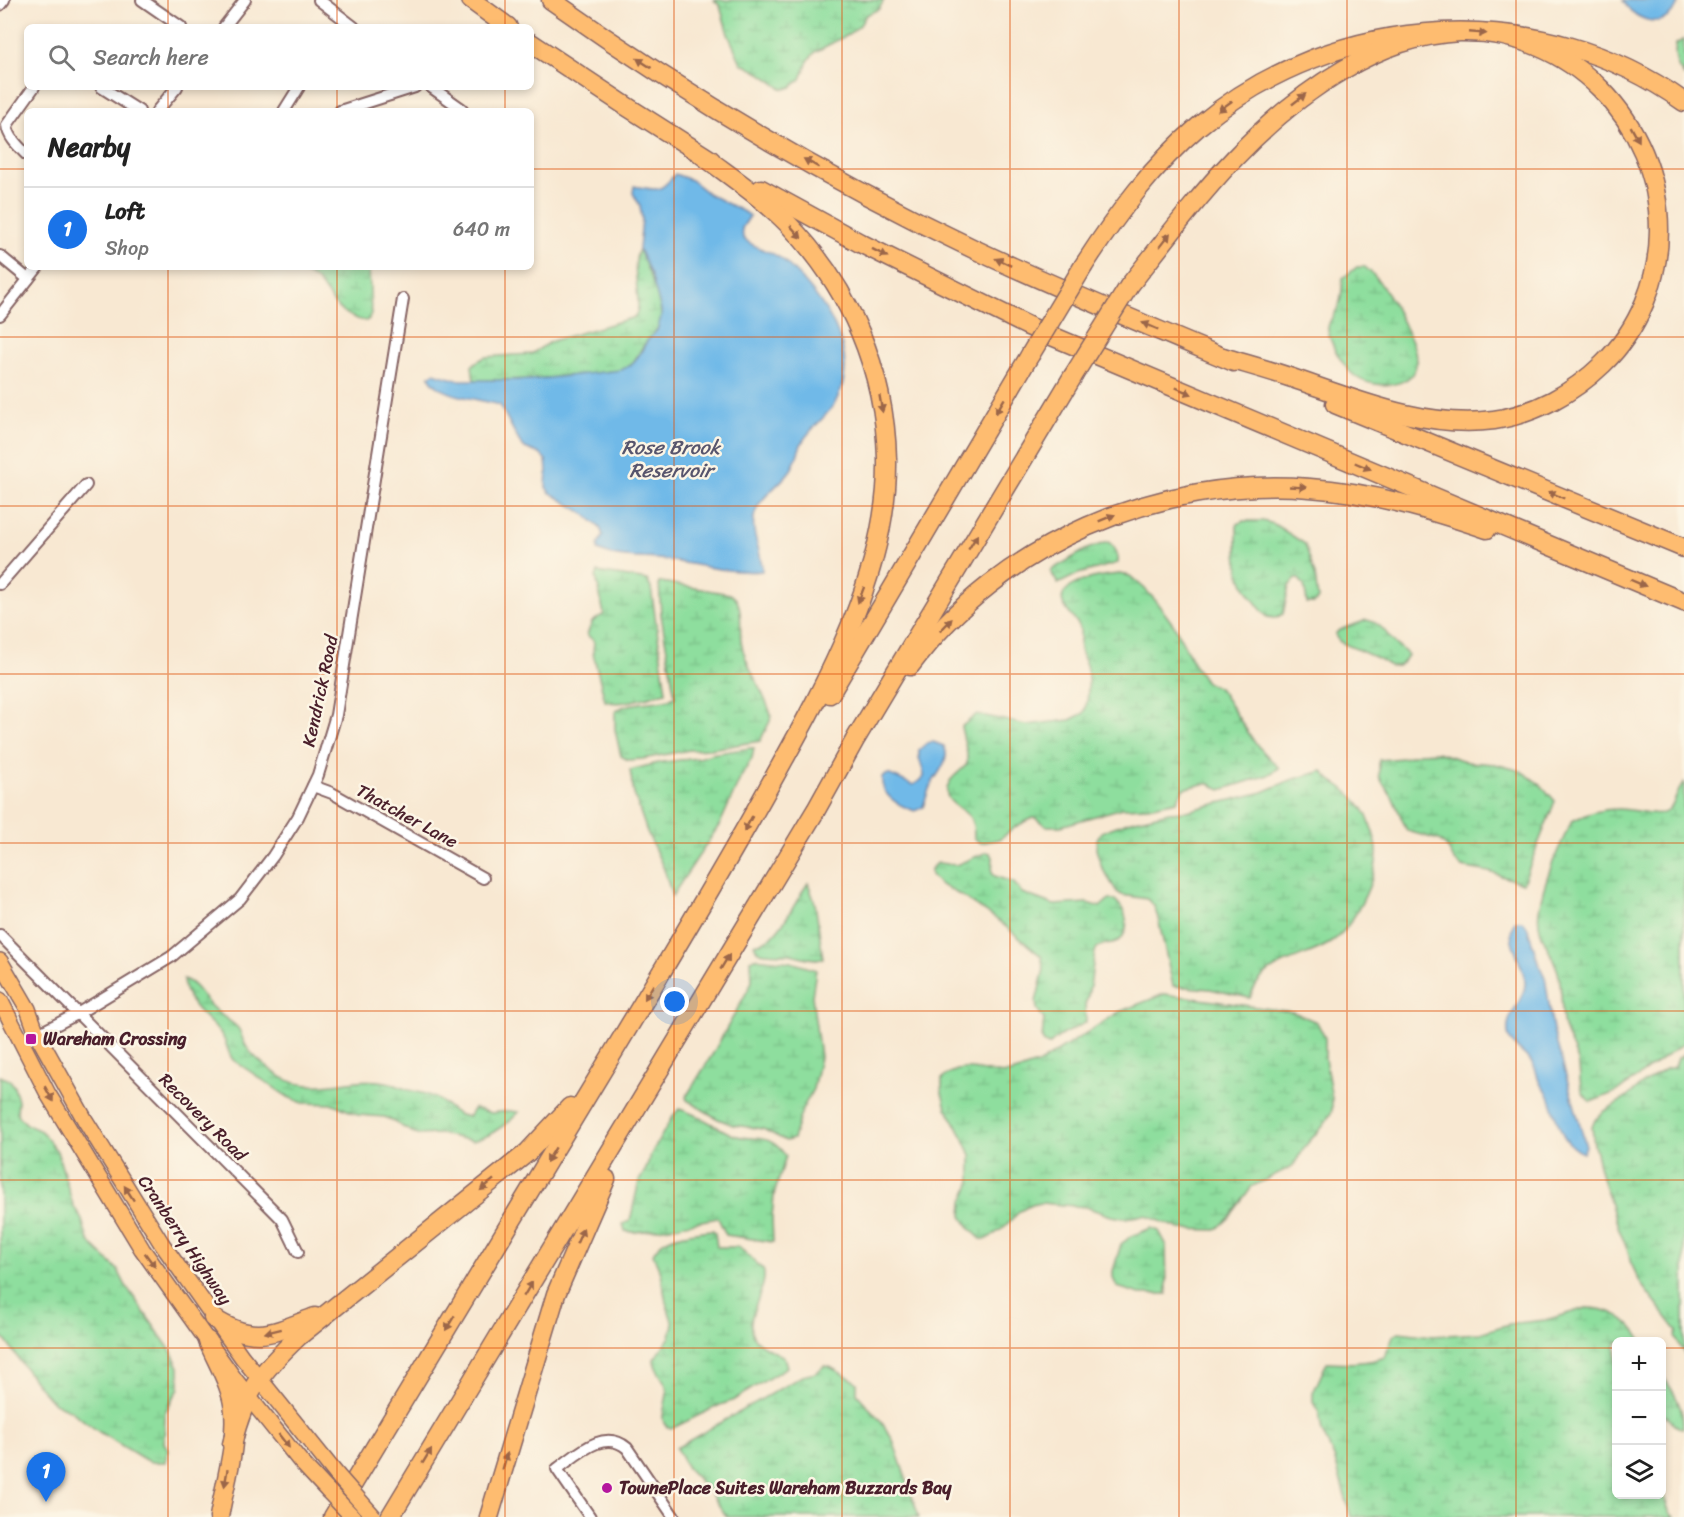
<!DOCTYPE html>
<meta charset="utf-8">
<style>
body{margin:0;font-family:Sriracha,sans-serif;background:#f6f6f6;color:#222}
.controls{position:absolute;right:18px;bottom:18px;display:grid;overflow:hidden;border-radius:9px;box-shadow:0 3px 9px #0003}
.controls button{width:54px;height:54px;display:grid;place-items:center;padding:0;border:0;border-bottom:2px solid #e0e0e0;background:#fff;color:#222;font:30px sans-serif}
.you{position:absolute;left:675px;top:1002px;width:21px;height:21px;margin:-15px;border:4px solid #fff;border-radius:50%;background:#1a73e8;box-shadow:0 0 0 9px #1a73e833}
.badge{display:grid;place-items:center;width:39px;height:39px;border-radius:50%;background:#1a73e8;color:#fff;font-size:20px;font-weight:700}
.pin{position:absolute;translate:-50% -50px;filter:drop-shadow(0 2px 3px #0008)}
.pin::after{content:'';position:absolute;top:32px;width:21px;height:18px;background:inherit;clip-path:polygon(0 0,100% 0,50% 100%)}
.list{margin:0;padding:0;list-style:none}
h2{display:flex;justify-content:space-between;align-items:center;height:78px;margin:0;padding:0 24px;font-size:26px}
h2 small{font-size:20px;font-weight:400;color:#767676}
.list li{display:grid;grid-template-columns:39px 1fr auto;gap:18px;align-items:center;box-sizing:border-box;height:84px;padding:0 24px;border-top:2px solid #e0e0e0}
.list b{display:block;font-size:22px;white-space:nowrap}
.list p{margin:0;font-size:20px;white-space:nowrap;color:#767676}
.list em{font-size:20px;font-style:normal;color:#767676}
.icon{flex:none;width:33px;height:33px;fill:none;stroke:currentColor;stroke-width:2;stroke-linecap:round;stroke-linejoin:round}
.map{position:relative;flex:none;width:1684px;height:1517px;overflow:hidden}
.search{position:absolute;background:#fff;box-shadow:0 3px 9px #0003;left:24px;top:24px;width:510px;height:66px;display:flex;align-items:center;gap:15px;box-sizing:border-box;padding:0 21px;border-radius:9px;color:#767676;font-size:22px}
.panel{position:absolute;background:#fff;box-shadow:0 3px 9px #0003;left:24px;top:108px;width:510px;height:162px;border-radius:9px}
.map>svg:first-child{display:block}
.wetland{fill:url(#wetland-marsh);stroke:#6c7e64;stroke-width:1.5}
.water{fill:#6fb9e8;stroke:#5c6c8a;stroke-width:1.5}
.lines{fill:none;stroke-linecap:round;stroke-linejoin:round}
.street-casing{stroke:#876565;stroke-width:14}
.primary-casing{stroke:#876565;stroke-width:18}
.highway-casing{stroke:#876565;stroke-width:21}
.street{stroke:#fff;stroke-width:10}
.primary{stroke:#febc70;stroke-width:15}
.highway{stroke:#febc70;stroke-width:18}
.primary-bridge-casing{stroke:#876565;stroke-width:18;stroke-linecap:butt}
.highway-bridge-casing{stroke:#876565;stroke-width:21;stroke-linecap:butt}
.primary-bridge{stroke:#febc70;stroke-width:15}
.highway-bridge{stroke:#febc70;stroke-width:18}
.oneway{fill:#9b664a}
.grid{fill:none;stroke:#e0560e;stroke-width:1.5;stroke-opacity:0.55}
.poi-dot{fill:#b5179e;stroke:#fcf5e5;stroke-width:2}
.labels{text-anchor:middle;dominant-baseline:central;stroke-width:5;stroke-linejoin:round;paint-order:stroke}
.street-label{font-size:18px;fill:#4a1f2b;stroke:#fcf5e5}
.poi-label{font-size:18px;font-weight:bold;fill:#4a1f2b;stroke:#fcf5e5;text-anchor:start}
.water-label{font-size:20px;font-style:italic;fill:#57556d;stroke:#fcf5e5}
</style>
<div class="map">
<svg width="1684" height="1517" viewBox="0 0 1684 1517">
<defs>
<pattern id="wetland-marsh" width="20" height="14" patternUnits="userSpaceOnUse" patternTransform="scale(1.5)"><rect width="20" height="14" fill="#8ede9e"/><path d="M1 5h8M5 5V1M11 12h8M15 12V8" fill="none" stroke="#7cbe88"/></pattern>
</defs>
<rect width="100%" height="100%" fill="#fcf5e5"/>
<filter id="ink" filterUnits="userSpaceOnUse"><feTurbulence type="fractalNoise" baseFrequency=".0167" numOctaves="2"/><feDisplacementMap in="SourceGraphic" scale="12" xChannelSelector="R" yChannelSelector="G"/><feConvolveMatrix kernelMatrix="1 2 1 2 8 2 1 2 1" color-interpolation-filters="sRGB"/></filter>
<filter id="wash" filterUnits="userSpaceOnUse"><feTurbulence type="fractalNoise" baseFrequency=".008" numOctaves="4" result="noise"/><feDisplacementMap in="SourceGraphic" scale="24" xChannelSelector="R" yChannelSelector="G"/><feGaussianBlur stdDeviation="1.35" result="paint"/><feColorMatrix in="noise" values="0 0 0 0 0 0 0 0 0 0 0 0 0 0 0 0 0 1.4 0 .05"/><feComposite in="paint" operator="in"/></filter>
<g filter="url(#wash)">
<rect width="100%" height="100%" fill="#f8e8d2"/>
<g class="wetland">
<path d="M714,0h170l-5,9 -13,6 -6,10 -11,9 -34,18 -7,9 -7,18 -10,8 -6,2 -4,-1 -21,-15 -19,-10 -13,-29 -8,-28z"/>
<path d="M1684,39v37c-8,-9 -10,-21 -8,-32z"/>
<path d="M639,249c7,17 21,47 22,65 0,13 -6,18 -14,27 -8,9 -11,23 -23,28 -7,3 -19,2 -27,4 -41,6 -82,7 -123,7l-2,-14 4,-4 9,-5 46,-3 21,-13 83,-24c9,-12 -6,-48 4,-68z"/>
<path d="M295,267h74l2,46 -2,6 -3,2c-16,-2 -30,-13 -39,-27 -4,-5 -6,-10 -12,-15 -7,-5 -14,-6 -20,-12z"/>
<path d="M1357,267h8c17,13 28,36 38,56 5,12 12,21 13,34 4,32 -41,33 -60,20 -9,-7 -17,-19 -22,-29 -2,-6 -6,-12 -6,-18 -1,-9 8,-16 11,-25 3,-8 3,-18 4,-27z"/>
<path d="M1244,521h19l11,3 31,20 10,31 3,24 -4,4h-7l-3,-18 -5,-6h-3l-7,7 -6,28 -8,4 -8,-1c-31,-38 -30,-44 -30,-93z"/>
<path d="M1108,542c7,4 11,14 10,21l-40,11 -20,10 -7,-12 2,-3 34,-20z"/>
<path d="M598,572l49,8 4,8 15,104c-17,4 -44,15 -61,9l-12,-48 1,-12 -7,-6 5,-13 12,-8 -8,-37z"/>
<path d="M1120,574l10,2 14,12 12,13 19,26 20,39 11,16 14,7 35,54 24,25 -11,7 -47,15 -11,-6h-7l-20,5 -6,12 -29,6 -26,1 -61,18h-14l-11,-8h-4l-15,8 -17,13 -19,4 -7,-5c0,-6 0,-13 -3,-19 -8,-14 -33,-15 -21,-38 5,-7 12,-11 17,-17v-11l-6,-26 16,-13 49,11 44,-5 14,-7c5,-14 6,-36 1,-51 -1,-4 -4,-8 -5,-13 -1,-7 2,-16 -1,-23 -4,-8 -13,-14 -16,-23 -7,-22 44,-28 57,-29z"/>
<path d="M661,582l69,12c15,7 9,33 11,47 4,25 23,50 30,74l-1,6 -10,20 -50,8 -21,1 -47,9 -14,1 -7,-4 -6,-26v-18c13,-13 43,-7 60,-15l-14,-82 -2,-32z"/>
<path d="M1366,620c14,2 18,11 27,21 4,5 10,8 15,14l-5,8 -5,3h-8l-11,-7 -39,-17 -4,-5v-4c10,-8 19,-7 30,-13z"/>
<path d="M751,748h3l-2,10 -12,21 -20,45 -48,72 -8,-27 -17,-37 -13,-38 -4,-24 32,-8 37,-4 12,-4z"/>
<path d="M1437,752l31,10 27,2 26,7 20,14 14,16 -32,82 -34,-11 -27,-5 -8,-7 -7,-13 -8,-7 -32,-9 -15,-35 -8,-11 -5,-9v-16l25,-2 15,-5z"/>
<path d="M1323,771c4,9 12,11 20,17 10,8 19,17 24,28 4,11 10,24 10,35 0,28 -24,77 -47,92 -29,18 -69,18 -80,55l-40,-9 -37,-3 -15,-68 -4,-12 -7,-7 -25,-4 -5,-3 -15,-24 -6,-19 1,-10 4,-7 26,-10 42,-10 18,-1 76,-19 28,-12z"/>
<path d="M1684,783v260l-66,48 -27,11c-15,-11 -9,-25 -13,-41 -4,-12 -11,-22 -14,-34 -4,-18 -1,-38 -6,-55 -6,-21 -23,-39 -19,-61 4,-30 19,-62 33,-90 13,-7 30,-12 45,-12 13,-1 42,9 51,2 6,-3 8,-20 16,-28z"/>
<path d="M987,852l3,1 3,4 -1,16 3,3 19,7 8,10 32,12 33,-2 13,4 8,-7h7c12,11 16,27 5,40 -7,4 -17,3 -23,8 -5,4 -5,46 -12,56l1,18c-15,10 -23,9 -37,23l-5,-2 -2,-4 2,-20 -7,-10 -1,-7 8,-33 -3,-13 -42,-35 -39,-26 -21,-11 -8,-9v-6l3,-4 4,-2 18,2z"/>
<path d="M808,883l7,20 8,55c-11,3 -22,-2 -33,-4 -11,-1 -22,1 -33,-3l-3,-7c3,-1 6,-1 9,-2 17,-6 35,-45 45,-59z"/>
<path d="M755,958l36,4 25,8 -4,26 8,61 -7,32 -11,21 -9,29 -7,2 -23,-12 -30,-4 -15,-6 -31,-19 -1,-3 26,-42 38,-69 2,-5 -1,-21z"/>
<path d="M183,979c14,4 19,19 29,28 7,8 18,13 25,20 5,5 4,11 8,17 5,10 19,21 29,28 36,28 74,2 112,10 6,1 11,4 17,6 13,5 28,5 39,14 8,6 16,16 27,14l5,-8 17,5 19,-2 9,1 -10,10 -20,13 -16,6 -33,-7 -23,1 -32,-18 -27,-2 -24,-11 -31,-1 -15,-6 -55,-37c-6,-8 -6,-18 -12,-26 -14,-17 -37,-31 -38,-55z"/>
<path d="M1164,994l129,18 24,10 8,16v21l7,39v13l-8,14 -18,20 -13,21 -42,21 -22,31 -13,12 -36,-1 -35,-14 -20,3 -14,-2 -25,-9 -45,-4 -10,2 -11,6 -18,18 -15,10h-6l-11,-10 -8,-13 1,-14 8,-21v-26l-8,-18 -17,-29 -4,-15v-14c23,-22 44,-1 69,-6 9,-2 17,-7 27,-9l81,-52z"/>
<path d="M1684,1054v299l-9,-16 2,-6 -36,-47 -11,-23 -1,-7 -10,-25 -16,-48 -9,-36 -2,-18 3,-7 8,-8 24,-15 18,-15 21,-13 9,-2 3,-9z"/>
<path d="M0,1076l10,4 4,6 4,15 -1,11 1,4 10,9 13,6 16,20 16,54 9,15 6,20 6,7 24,23 8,16 45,65 8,16v21l-14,24 -1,31 4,6 -3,13h-15l-6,-3 -45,-27 -28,-21 -17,-8 -19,-21 -35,-49z"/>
<path d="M679,1109c19,5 35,17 52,25 24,10 35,-5 55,22l-12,39 -2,23 1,24 -47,-7 -8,-17c-16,2 -83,18 -93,13l-2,-7 7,-3 9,-40 7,-12 4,-13 22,-39z"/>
<path d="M1151,1228l8,3 7,13 1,50h-27l-23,-7 -4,-9v-7l8,-27 11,-8z"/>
<path d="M713,1230l2,3 2,14h22l24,22c7,20 -23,50 -8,70 6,8 21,13 29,18l3,10 -55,34 -12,4 -49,24c-16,-5 -3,-26 -4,-39 -1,-12 -13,-18 -13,-31l16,-22 3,-13 -7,-22 -5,-29 -8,-19c9,-20 40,-22 60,-24z"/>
<path d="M1586,1308c26,0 44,11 56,33l-26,1v152h46v-26c3,15 0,39 12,49h-323l-17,-60 -12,-25 -3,-19 -6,-11v-9l14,-31c20,1 39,2 58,-5l8,-21 6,-4 33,4 48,-3 29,-9 37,-4z"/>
<path d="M824,1366l6,1 24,13 3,3v11l23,26 13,20 26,77h-192l-18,-26 -22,-23 -11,-20 126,-72 14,-3z"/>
<path d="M1662,1375c12,17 22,32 21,53 -8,0 -11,-6 -16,-12h-4l-1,2z"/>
</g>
<g class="water">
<path d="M1623,0h57c-2,4 -4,10 -8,13 -14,17 -42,4 -49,-13z"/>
<path d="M675,174l16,6 18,14 39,20 2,2 -8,12 1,10c11,11 28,12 40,22 36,33 80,89 54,139 -8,17 -25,27 -34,42 -6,10 -6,21 -13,30 -10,14 -29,25 -35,42 -6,20 8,39 7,58 -35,3 -69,-8 -104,-12 -20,-2 -42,0 -60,-9v-5l5,-10 -3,-7 -15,-14 -36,-22 -3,-5 1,-16 -1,-11 -6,-6 -15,-6 -6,-7 -19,-36c-18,-6 -63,-8 -71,-29l5,-3 23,7h73l91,-10 10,-5 8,-10 8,-14 10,-11 4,-13v-7l-10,-35 -12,-26 3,-30 -2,-13 -7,-13 1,-7c23,4 25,8 41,-12z"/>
<path d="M933,742l11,4c8,15 -9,29 -15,43 -2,6 -4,12 -6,18l-8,4c-15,-5 -35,-15 -33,-34l6,-3 25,11 7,-4 4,-4c0,-11 -7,-16 -5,-27l8,-7z"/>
<path d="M1515,921h7l5,5 12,39 6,12 8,53 33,116 -3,7c-23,-8 -26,-37 -34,-57 -2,-5 -8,-9 -10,-15 -2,-4 -2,-9 -4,-13 -6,-14 -26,-21 -27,-35 -3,-21 18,-31 17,-51 -1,-19 -22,-43 -10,-61z"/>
</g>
</g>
<g filter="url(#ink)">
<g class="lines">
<defs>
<g id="street">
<path d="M142,0l39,27"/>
<path d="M319,0l35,27"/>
<path d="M0,5l4,-5"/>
<path d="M224,27l21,-27"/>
<path d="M101,87l38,24"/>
<path d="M431,87l31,22"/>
<path d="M157,111l20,-24"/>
<path d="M284,111l15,-24"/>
<path d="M340,111l75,-24"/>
<path d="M27,155c-8,-8 -19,-18 -20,-30l27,-38"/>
<path d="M0,256l28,23"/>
<path d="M0,315l38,-48"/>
<path d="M0,584l86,-99"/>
<path d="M313,786l19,7 151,85"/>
<path d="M0,935l282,284 16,33"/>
<path d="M22,1042l55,-28 94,-57 69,-58 33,-43 25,-39 20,-42 18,-60 67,-416"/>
<path d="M590,1517l-33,-48c20,-14 46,-41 70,-21l47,69"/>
</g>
<g id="primary">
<path d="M0,961l28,48 9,25 48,86 77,124 80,113 95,118"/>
<path d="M0,1000l48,94 94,155 94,132 65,81 27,29"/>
</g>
<g id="highway">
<path d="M471,0l37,27"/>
<path d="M551,0c134,95 277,180 425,250 85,40 172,76 258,112"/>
<path d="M531,43l95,63 85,54"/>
<path d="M761,189l99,54 168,83 656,276"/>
<path d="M1084,265c33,-51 69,-100 115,-139 139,-117 343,-126 485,-24"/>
<path d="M1129,286c63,-80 124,-164 214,-216 35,-21 76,-36 117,-38 110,-3 199,89 199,198 0,50 -20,99 -56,134 -30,29 -68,50 -109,56 -69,9 -137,-20 -202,-42 -23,-8 -46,-14 -69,-21"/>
<path d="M1335,404l349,144"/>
<path d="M910,666c91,-123 249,-190 400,-178 61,4 120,22 177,41"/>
<path d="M830,694l200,-339"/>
<path d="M213,1318c41,27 60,15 102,-1"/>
<path d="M208,1341c9,22 24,45 26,70 3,34 -9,72 -15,106"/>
<path d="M232,1444c13,-53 28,-71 67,-108l229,-184 42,-45"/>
<path d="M333,1517c93,-154 185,-308 278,-461 53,-88 106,-176 156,-266 55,-99 122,-215 120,-331 -2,-88 -37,-172 -99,-235 -25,-26 -57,-47 -86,-69"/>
<path d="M390,1517l426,-707 40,-72 217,-362"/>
<path d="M489,1517l67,-223 50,-115"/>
</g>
</defs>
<use href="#street" class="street-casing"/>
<use href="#primary" class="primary-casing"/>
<use href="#highway" class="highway-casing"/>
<use href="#street" class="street"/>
<use href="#primary" class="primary"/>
<use href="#highway" class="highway"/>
<defs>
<g id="primary-bridge">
<path d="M337,1475l37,42"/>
<path d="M328,1491l25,26"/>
</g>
<g id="highway-bridge">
<path d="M1030,355l54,-90"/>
<path d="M1073,376l56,-90"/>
</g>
</defs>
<use href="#primary-bridge" class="primary-bridge-casing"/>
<use href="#highway-bridge" class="highway-bridge-casing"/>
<use href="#primary-bridge" class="primary-bridge"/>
<use href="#highway-bridge" class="highway-bridge"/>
</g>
<defs><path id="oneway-solid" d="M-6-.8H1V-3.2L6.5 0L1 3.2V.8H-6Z" transform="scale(1.5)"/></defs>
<g class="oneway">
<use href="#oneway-solid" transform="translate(1478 33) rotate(5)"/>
<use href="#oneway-solid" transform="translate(644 63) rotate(-147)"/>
<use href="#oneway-solid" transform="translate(1299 99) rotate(-38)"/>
<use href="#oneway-solid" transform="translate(1225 106) rotate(144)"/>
<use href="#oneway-solid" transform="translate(1635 134) rotate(61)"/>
<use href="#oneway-solid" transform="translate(811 163) rotate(-150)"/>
<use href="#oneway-solid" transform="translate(796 232) rotate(48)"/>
<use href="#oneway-solid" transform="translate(1165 240) rotate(-52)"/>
<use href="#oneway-solid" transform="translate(880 253) rotate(27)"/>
<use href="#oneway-solid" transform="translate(1003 262) rotate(-155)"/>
<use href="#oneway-solid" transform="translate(1150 326) rotate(-157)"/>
<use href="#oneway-solid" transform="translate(1184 391) rotate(23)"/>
<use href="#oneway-solid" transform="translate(881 404) rotate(80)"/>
<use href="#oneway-solid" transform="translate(1000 406) rotate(121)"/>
<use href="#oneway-solid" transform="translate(1363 466) rotate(23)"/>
<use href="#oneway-solid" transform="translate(1298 487) rotate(3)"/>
<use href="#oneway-solid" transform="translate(1556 495) rotate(-157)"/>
<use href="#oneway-solid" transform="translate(1107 518) rotate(-22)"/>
<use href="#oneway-solid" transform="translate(973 542) rotate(-59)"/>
<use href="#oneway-solid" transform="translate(1638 583) rotate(23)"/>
<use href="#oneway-solid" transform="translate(861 595) rotate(111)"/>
<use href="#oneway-solid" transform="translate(946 625) rotate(-46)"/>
<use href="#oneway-solid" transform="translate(748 824) rotate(119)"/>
<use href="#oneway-solid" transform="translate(725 962) rotate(-59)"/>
<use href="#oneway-solid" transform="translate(649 992) rotate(121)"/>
<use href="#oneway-solid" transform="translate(49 1094) rotate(61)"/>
<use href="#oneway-solid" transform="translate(551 1155) rotate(121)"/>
<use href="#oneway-solid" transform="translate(487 1185) rotate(141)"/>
<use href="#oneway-solid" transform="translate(129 1193) rotate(-123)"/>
<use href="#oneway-solid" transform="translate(580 1236) rotate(-66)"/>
<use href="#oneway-solid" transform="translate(150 1260) rotate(54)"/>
<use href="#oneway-solid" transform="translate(528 1289) rotate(-59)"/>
<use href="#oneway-solid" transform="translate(450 1323) rotate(121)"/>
<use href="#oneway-solid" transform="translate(273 1331) rotate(166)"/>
<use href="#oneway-solid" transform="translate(284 1441) rotate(52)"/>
<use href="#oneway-solid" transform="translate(427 1456) rotate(-59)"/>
<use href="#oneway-solid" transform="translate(505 1461) rotate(-74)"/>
<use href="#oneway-solid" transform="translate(226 1478) rotate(100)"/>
</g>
</g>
<path class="grid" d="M168,0v27M337,0v27M505,0v27M674,0v1517M842,0v1517M1010,0v1517M1179,0v1517M1347,0v1517M1516,0v1517M168,87v24M337,87v24M505,87v24M0,169h27M531,169h1153M168,267v1250M337,267v1250M505,267v1250M0,337h1684M0,506h1684M0,674h1684M0,843h1684M0,1011h1684M0,1180h1684M0,1348h1616M1662,1348h22"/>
<g class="poi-dot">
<rect x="25" y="1033" width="12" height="12" rx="3"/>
<circle cx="607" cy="1488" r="6"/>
</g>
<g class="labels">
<g class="street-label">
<text transform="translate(320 691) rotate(-78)">Kendrick Road</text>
<text transform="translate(407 816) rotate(29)">Thatcher Lane</text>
<text transform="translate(203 1117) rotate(45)">Recovery Road</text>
<text transform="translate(185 1240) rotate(56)">Cranberry Highway</text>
</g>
<g class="poi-label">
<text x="43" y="1039">Wareham Crossing</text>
<text x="619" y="1488">TownePlace Suites Wareham Buzzards Bay</text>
</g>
<g class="water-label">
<text x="671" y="447">Rose Brook<tspan x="671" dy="23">Reservoir</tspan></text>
</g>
</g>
</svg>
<div class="controls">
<button>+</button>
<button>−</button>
<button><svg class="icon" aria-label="layers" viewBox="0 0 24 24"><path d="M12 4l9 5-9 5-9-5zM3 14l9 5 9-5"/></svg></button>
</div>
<div class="you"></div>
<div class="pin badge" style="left:46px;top:1502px">1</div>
<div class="search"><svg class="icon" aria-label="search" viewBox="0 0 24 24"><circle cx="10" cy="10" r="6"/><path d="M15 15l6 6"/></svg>Search here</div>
<section class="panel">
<h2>Nearby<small></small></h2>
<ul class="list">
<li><span class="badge">1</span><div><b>Loft</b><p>Shop</p></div><em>640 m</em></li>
</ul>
</section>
</div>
